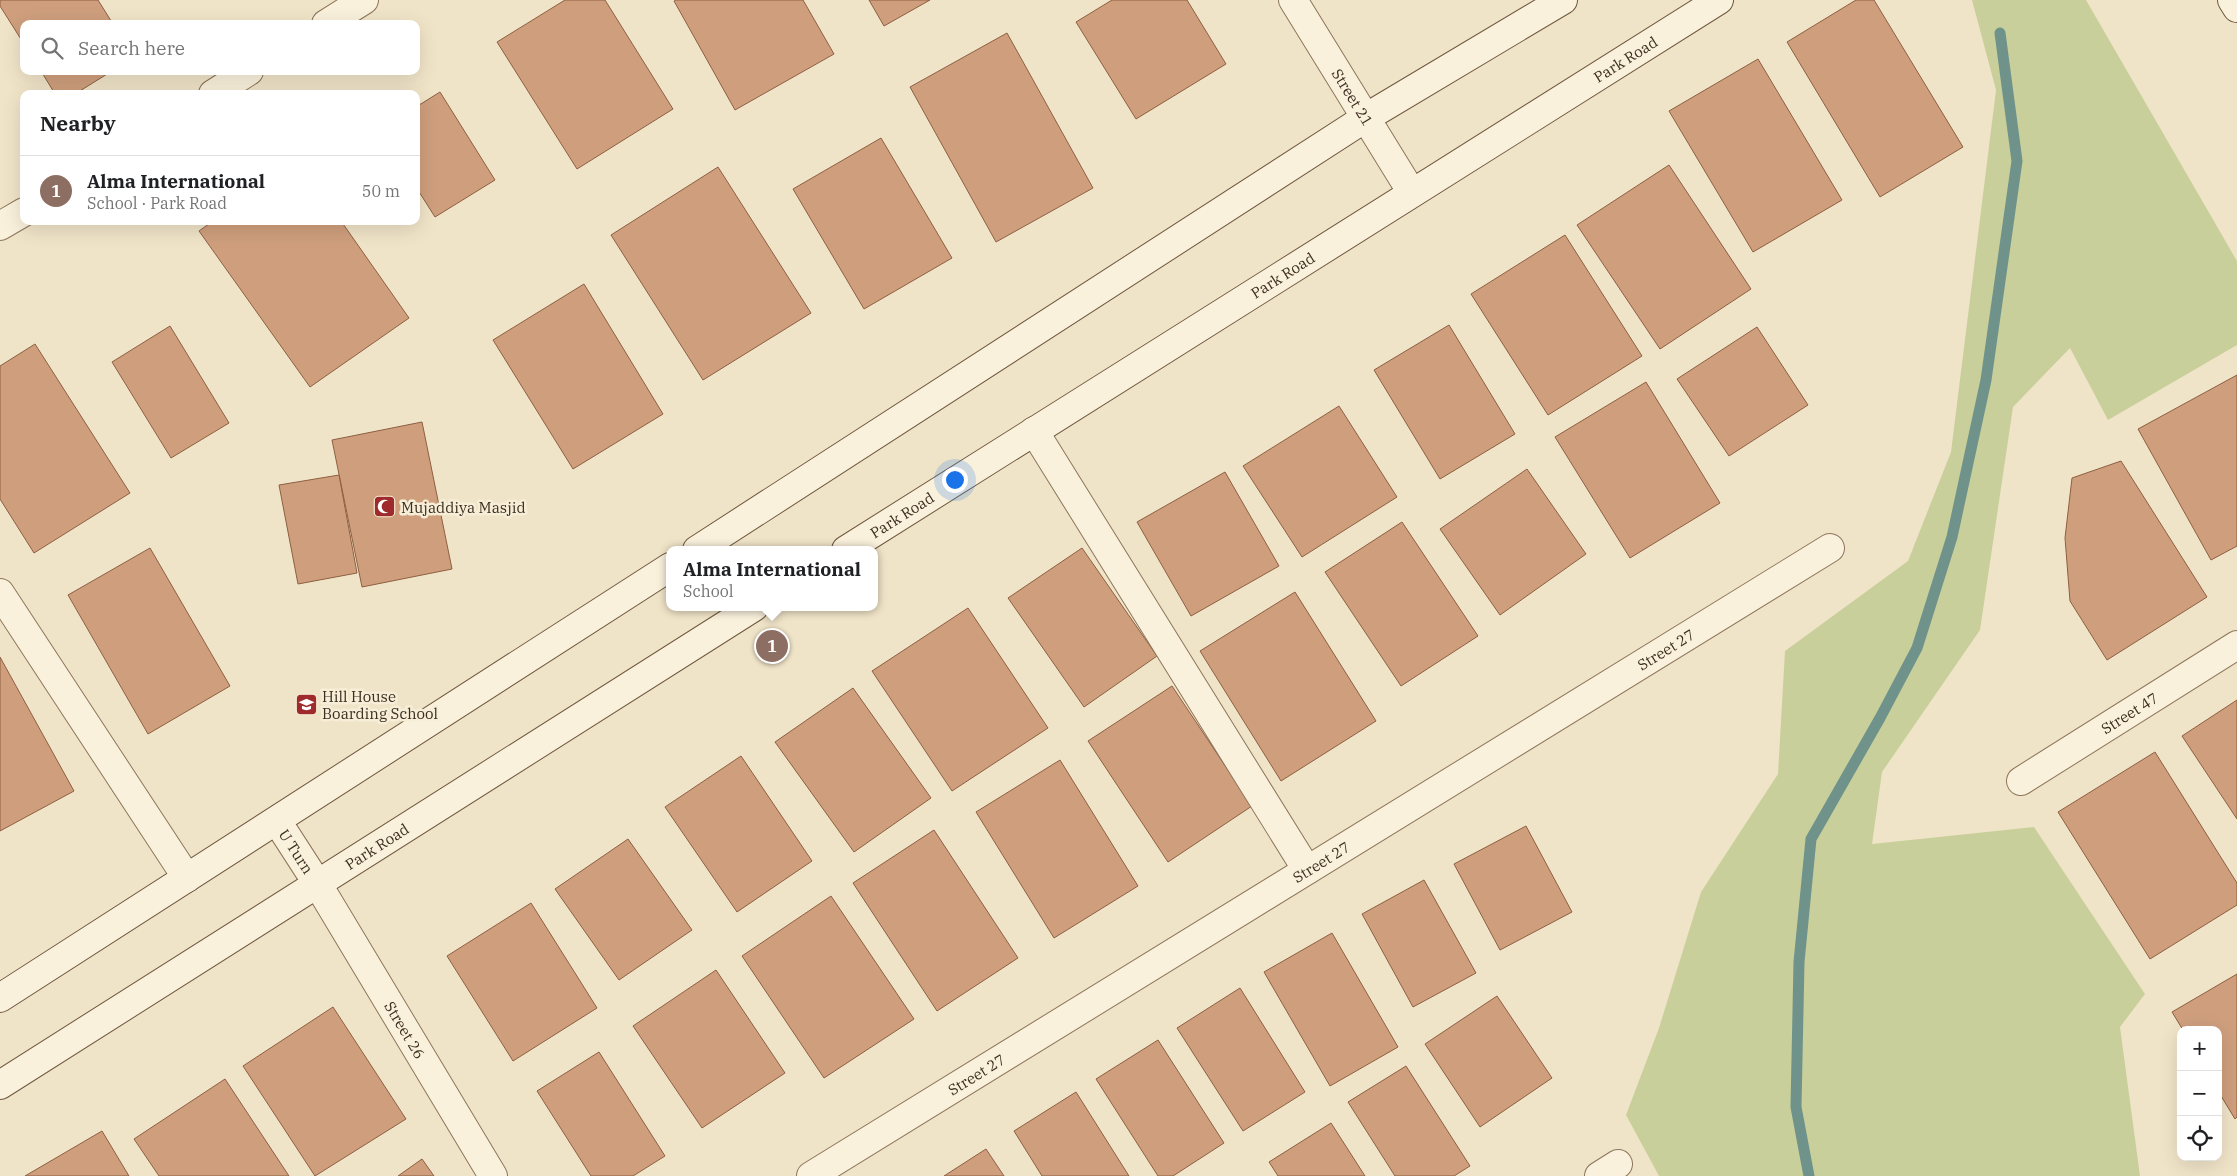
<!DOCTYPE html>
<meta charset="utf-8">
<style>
body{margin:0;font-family:"IBM Plex Serif",serif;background:#f6f6f6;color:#202124}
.controls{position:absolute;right:15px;bottom:15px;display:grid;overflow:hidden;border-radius:10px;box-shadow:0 5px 20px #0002}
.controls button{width:45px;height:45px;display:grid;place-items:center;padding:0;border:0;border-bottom:1px solid #e0e0e0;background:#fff;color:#202124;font:25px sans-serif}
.you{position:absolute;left:954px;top:479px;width:18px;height:18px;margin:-12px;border:4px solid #fff;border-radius:50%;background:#1a73e8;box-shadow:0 0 0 8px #1a73e833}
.badge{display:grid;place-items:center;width:32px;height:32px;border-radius:50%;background:#db2777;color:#fff;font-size:16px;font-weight:700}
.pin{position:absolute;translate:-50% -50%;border:2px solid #fff;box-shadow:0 1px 5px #0006}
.popup{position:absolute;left:666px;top:546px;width:212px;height:65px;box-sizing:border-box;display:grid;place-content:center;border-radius:10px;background:#fff;filter:drop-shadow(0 1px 4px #0005);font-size:16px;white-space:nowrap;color:#757577}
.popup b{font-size:19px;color:#202124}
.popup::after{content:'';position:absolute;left:50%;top:100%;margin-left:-10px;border:10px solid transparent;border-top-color:#fff}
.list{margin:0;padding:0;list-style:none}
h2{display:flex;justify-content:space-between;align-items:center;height:65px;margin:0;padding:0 20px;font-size:21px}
h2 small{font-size:16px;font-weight:400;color:#757577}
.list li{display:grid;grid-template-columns:32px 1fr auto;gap:15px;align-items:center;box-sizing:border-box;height:70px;padding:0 20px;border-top:1px solid #e0e0e0}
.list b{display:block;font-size:19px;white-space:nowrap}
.list p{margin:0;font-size:16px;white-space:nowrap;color:#757577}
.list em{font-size:16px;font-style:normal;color:#757577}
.icon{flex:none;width:28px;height:28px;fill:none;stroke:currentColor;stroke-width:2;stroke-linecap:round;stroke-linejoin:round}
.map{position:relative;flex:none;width:2237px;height:1176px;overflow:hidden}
.search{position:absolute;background:#fff;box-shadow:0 5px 20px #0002;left:20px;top:20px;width:400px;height:55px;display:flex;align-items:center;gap:12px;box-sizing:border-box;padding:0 18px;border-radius:10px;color:#757577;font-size:19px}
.panel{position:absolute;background:#fff;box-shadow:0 5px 20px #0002;left:20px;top:90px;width:400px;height:135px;border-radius:10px}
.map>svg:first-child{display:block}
.green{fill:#c9cf9b}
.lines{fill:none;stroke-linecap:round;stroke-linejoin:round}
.stream{stroke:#6f938a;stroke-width:11}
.building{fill:#cf9f7d;stroke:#8d5f41}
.street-casing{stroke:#8d765c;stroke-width:30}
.secondary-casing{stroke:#6f573f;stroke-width:30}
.street{stroke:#faf1dc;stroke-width:28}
.secondary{stroke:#faf1dc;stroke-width:28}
.labels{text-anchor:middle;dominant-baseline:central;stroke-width:5;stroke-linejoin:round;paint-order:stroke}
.street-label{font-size:15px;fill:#3d2e20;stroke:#f7eed8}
.poi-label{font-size:15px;fill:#3d2e20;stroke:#f7eed8;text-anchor:start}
</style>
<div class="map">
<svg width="2237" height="1176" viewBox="0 0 2237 1176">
<rect width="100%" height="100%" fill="#f0e4c8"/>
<path class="green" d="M1972,0h114l151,261v84l-129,75 -38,-72 -57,59 -33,223 -98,142 -10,72 162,-17 111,167 -25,33 20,149h-481l-33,-61 33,-87 42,-136 77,-118 7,-123 123,-90 43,-109 45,-362z"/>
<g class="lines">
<path class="stream" d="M1809,1176l-13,-69 3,-145 12,-123 69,-121 37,-70 35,-111 34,-157 31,-219 -17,-128"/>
</g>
<g class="building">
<path d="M0,0h98l15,24h-89v20l-24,-38z"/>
<path d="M565,0h40l68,109 -96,60 -80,-127z"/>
<path d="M676,0h127l31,54 -99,56 -61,-109z"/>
<path d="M869,0h61l-46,26z"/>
<path d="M1112,0h75l39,64 -90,55 -60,-97z"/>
<path d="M1856,0h18l89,147 -83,50 -93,-155z"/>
<path d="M1007,33l86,155 -97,54 -86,-155z"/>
<path d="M1758,59l84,141 -89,52 -84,-141z"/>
<path d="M41,71h71l-37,23h-20z"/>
<path d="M440,92l55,88 -60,37 -19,-30v-80z"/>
<path d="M881,138l71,120 -88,51 -71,-120z"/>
<path d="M1669,165l82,124 -91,60 -83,-124z"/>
<path d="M718,167l93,146 -108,67 -92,-145z"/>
<path d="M213,221h128l68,97 -99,69 -111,-156z"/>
<path d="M1565,235l77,121 -94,59 -77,-121z"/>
<path d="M584,284l79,130 -90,55 -80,-129z"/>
<path d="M1449,325l66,109 -75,45 -66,-109z"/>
<path d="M170,326l59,97 -58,35 -59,-96z"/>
<path d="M1757,327l51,78 -79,51 -52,-77z"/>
<path d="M35,344l95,149 -96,60 -34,-54v-133z"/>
<path d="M2237,375v171l-26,14 -73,-131z"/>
<path d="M1646,382l74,121 -90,55 -75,-121z"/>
<path d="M1339,406l58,91 -95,60 -59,-91z"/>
<path d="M422,422l30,147 -90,18 -30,-147z"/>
<path d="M2121,461l86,136 -100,63 -37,-59 -5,-63 7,-60z"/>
<path d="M1527,469l59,85 -86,61 -60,-86z"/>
<path d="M1225,472l54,94 -88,50 -54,-94z"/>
<path d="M339,475l18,98 -59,11 -19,-99z"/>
<path d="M1402,522l76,114 -77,50 -76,-114z"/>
<path d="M150,548l80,138 -82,48 -80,-139z"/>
<path d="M1082,548l75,108 -73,51 -76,-109z"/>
<path d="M1295,592l81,129 -95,60 -81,-130z"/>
<path d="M968,608l80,120 -96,63 -80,-120z"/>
<path d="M0,657l74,134 -74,40z"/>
<path d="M1172,686l80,120 -84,56 -80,-121z"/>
<path d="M853,688l78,110 -77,54 -79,-110z"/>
<path d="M2237,700v119l-55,-83z"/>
<path d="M2155,752l82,131v22l-87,54 -92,-147z"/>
<path d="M741,756l71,105 -75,51 -72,-105z"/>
<path d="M1060,760l78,126 -84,52 -78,-126z"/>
<path d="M1526,826l46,86 -72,38 -46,-86z"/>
<path d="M934,830l84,128 -81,53 -84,-128z"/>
<path d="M628,839l64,91 -73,50 -64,-91z"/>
<path d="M1424,880l52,93 -63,34 -51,-93z"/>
<path d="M831,896l83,123 -90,59 -82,-122z"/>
<path d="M531,903l66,105 -84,53 -66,-105z"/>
<path d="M1332,933l66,114 -68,39 -66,-114z"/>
<path d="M716,970l69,103 -83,55 -69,-102z"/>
<path d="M2237,974v143l-2,2 -17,-28v-61h-35l-11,-18z"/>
<path d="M1240,988l65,104 -62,39 -66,-103z"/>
<path d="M1497,996l55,82 -72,49 -55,-83z"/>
<path d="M333,1007l73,112 -91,57 -72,-110z"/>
<path d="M1158,1040l66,103 -51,33h-15l-62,-97z"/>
<path d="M599,1052l66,104 -32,20h-42l-54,-85z"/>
<path d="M1406,1066l64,100 -16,10h-59l-47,-74z"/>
<path d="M225,1079l64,97h-130l-25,-37z"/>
<path d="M1076,1092l53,84h-87l-28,-45z"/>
<path d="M1331,1123l34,53h-87l-9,-14z"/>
<path d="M102,1131l27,45h-104z"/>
<path d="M986,1149l18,27h-60z"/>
<path d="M422,1159l12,17h-36z"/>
</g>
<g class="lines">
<defs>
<g id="street">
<path id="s1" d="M1293,0l119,193"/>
<path d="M326,24l38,-24"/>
<path d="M213,94l36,-23"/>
<path d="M0,226l24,-14"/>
<path d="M1034,431l273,439"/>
<path d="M0,593l187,285"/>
<path id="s2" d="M2021,781l216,-136"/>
<path id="s3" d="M277,821l40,62 176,293"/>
<path id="s4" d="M811,1176l1019,-628"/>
<path d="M1599,1176l19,-12"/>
</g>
<g id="secondary">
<path d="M2232,0l5,8"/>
<path d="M697,550l670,-433 196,-117"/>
<path id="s5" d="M846,550l873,-550"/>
<path d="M0,998l670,-431"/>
<path id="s6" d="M0,1085l754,-478"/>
</g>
</defs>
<use href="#street" class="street-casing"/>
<use href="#secondary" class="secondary-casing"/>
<use href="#street" class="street"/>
<use href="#secondary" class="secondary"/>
</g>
<defs>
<symbol id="mosque-square" viewBox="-11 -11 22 22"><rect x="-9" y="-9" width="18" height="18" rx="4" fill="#9e2a2b" stroke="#f7eed8"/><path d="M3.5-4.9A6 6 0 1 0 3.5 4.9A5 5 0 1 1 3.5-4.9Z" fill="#fff"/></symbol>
<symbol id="school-square" viewBox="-11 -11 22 22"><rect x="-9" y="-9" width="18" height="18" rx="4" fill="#9e2a2b" stroke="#f7eed8"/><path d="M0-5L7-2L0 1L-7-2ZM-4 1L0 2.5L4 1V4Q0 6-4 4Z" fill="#fff"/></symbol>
</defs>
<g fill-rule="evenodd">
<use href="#mosque-square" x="372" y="494" width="25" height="25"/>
<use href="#school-square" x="294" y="692" width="25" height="25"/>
</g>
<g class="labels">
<g class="street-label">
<text stroke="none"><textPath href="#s5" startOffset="921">Park Road</textPath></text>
<text stroke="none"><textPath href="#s1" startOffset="114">Street 21</textPath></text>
<text stroke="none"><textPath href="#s5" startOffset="516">Park Road</textPath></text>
<text stroke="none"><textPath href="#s5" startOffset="66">Park Road</textPath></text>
<text stroke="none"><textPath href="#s4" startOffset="1004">Street 27</textPath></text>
<text stroke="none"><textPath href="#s2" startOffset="128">Street 47</textPath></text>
<text stroke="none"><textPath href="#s6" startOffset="446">Park Road</textPath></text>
<text stroke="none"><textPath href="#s3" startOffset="36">U Turn</textPath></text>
<text stroke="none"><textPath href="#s4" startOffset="599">Street 27</textPath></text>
<text stroke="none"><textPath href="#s3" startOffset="245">Street 26</textPath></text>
<text stroke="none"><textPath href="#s4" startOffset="194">Street 27</textPath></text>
</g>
<g class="poi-label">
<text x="401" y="507">Mujaddiya Masjid</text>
<text x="322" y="696">Hill House<tspan x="322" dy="17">Boarding School</tspan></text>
</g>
</g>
</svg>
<div class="controls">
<button>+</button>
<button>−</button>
<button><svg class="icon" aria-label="locate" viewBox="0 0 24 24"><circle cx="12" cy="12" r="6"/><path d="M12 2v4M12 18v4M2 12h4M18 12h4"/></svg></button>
</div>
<div class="you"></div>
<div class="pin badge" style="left:772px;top:646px;background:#8d6e63">1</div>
<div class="popup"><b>Alma International</b>School</div>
<div class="search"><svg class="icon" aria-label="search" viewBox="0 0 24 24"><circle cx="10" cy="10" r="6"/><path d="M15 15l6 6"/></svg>Search here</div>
<section class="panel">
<h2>Nearby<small></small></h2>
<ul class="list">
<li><span class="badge" style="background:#8d6e63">1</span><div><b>Alma International</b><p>School · Park Road</p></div><em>50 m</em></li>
</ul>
</section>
</div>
